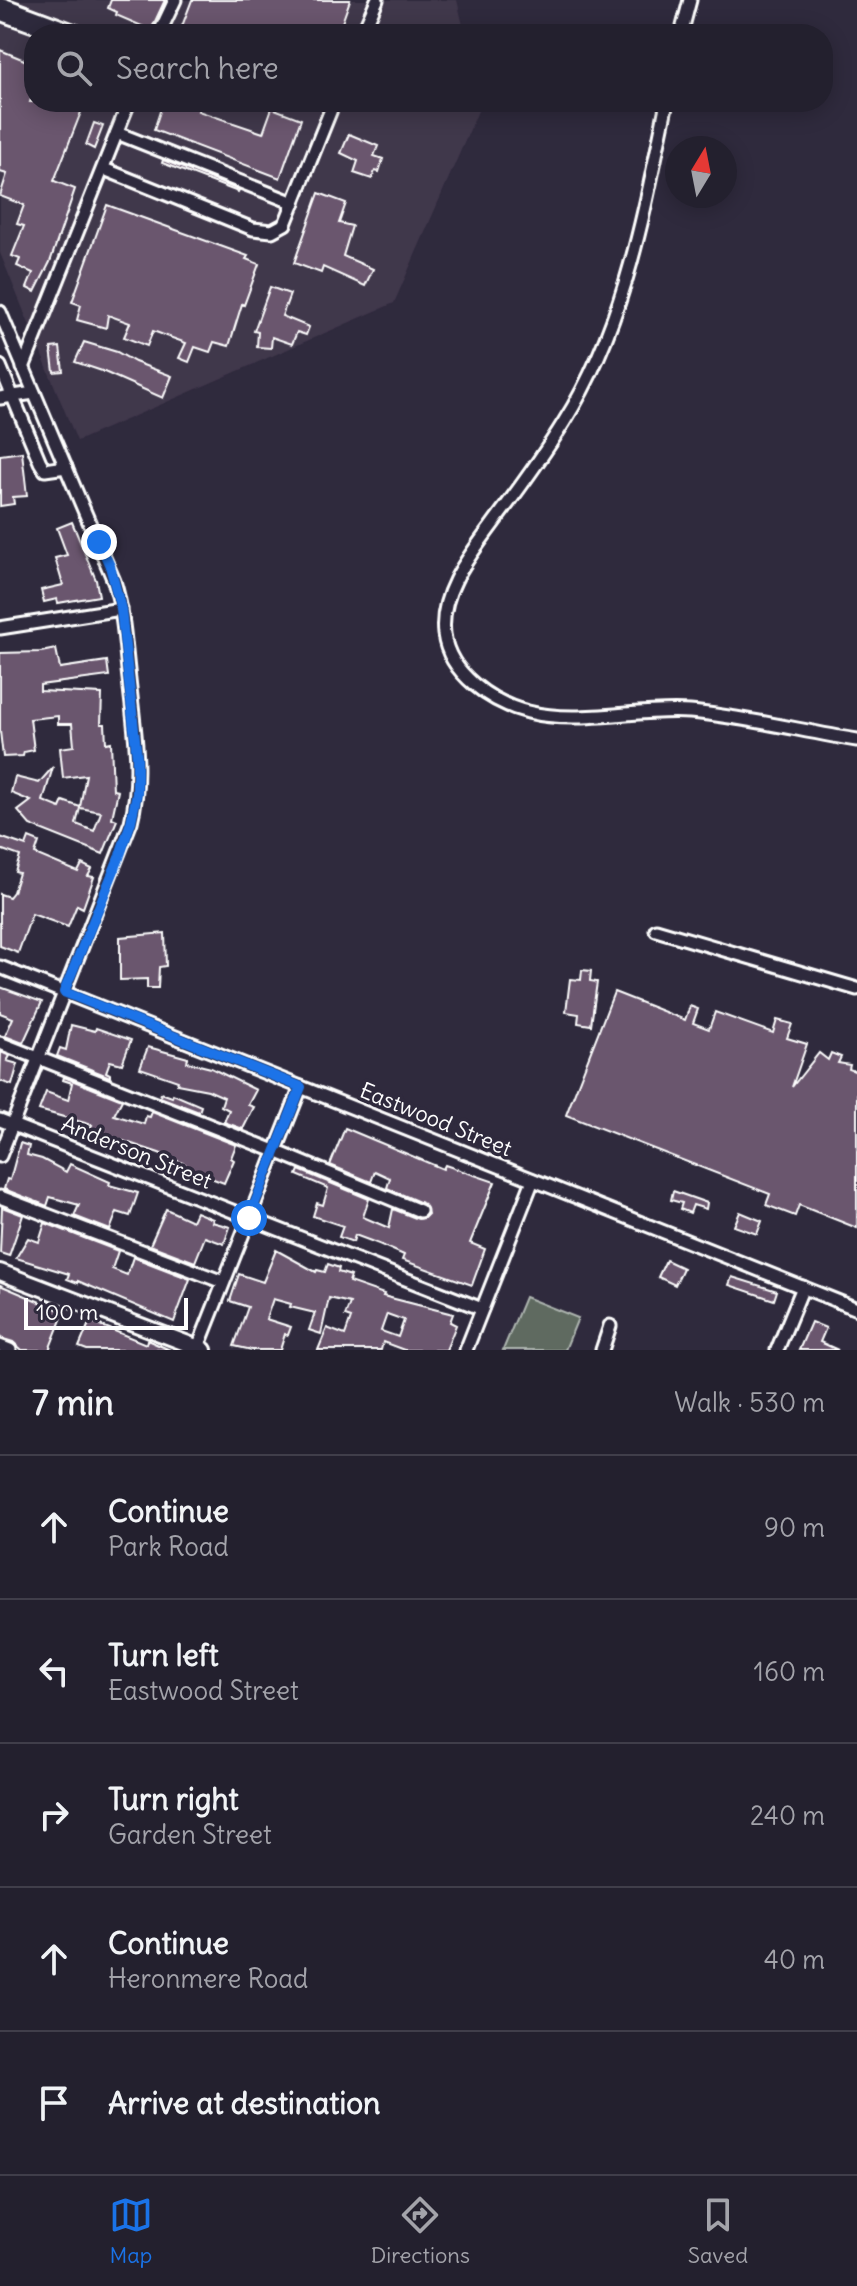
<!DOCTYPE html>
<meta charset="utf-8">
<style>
body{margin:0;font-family:Delius,sans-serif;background:#2f2d3a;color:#f1f3f6}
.compass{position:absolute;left:665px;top:136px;width:72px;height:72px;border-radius:50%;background:#23202e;box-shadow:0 4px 20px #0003;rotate:10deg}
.scale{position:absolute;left:24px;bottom:20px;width:164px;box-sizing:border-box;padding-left:8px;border:4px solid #fff;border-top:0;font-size:22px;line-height:28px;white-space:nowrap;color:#fff;-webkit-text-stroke:6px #2f2a3d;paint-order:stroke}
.stop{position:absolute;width:24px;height:24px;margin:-18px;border:6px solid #1a73e8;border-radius:50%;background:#fff}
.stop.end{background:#1a73e8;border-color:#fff;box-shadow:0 2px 8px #0008}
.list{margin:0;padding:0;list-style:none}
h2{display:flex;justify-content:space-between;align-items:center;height:104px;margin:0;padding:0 32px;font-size:34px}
h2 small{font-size:26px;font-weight:400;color:#a3a3aa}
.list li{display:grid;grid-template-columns:52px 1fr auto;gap:24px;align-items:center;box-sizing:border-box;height:144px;padding:0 32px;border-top:2px solid #403e4a}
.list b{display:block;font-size:30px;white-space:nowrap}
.list p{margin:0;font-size:26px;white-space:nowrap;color:#a3a3aa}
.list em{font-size:26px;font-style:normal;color:#a3a3aa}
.icon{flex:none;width:44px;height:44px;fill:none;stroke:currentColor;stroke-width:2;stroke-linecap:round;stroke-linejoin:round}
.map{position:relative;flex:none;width:857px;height:1350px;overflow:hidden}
.search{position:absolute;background:#23202e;box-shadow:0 4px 20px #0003;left:24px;right:24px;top:24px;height:88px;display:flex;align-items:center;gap:20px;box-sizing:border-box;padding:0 28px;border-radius:32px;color:#a3a3aa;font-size:30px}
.sheet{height:824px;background:#23202e}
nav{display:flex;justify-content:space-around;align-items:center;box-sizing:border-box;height:112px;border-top:2px solid #403e4a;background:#23202e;font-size:22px;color:#a3a3aa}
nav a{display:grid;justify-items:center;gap:4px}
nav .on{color:#1a73e8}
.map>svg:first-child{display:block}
.built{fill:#41374c}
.green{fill:#5e6b61;stroke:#aeb5b0;stroke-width:2}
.building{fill:#6a566e;stroke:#fff;stroke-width:2;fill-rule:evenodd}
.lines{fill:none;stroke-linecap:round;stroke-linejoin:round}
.minor-casing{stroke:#fff;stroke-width:17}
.major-casing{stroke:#fff;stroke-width:20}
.minor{stroke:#2f2a3d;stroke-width:11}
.major{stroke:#2f2a3d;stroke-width:14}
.route{stroke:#1a73e8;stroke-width:10}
.labels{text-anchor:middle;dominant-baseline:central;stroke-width:7;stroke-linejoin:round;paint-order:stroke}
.street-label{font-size:22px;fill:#fff;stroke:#2f2a3d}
</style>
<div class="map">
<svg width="857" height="1350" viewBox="0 0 857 1350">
<rect width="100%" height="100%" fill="#2f2a3d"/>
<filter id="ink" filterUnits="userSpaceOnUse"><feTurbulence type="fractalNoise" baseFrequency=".0125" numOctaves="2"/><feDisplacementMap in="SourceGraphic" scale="16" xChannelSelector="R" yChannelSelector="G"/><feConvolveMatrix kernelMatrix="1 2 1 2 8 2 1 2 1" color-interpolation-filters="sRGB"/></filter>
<g filter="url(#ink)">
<path class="built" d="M0,0h457l8,34h-431v68h448l-88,201 -317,138 -77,-188z"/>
<path class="green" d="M525,1297l53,21 -13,32h-62z"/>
<g class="building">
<path d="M111,0h54l-14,30 -35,-15 1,-3 -9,-4z"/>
<path d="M192,0h158l-12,34h-143l-14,-5z"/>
<path d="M0,50l34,14v26l-4,12h55l-31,79 21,8 -25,73 -15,30 -8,-4 6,-15 -16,-7 3,-7 -8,-3 12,-30 -7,-2 7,-19 -24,-9 7,-22 -7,-2z"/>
<path d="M163,102h39l-4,9 65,22 9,-25 29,11 -21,59 -126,-48z"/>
<path d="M94,123l9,3 -9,23 -8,-4z"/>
<path d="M349,134l29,12 -4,10 9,3 -4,13 -4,-1 -3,8 -18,-6 4,-12 -17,-8z"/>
<path d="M163,160l76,30 -1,2 -76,-29z"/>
<path d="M319,193l27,10 -7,20 13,3 -9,30 30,13 -8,17 -42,-19 -2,6 -27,-10z"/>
<path d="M107,205l141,51 -2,3 13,5 -15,41 -2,-1 -13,42 -15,-4 -4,10 -15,-5 -6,15 -10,-4 7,-15 -33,-12 -6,15 -23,-9 6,-14 -22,-8 -2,13 -29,-8 4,-15 -9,-3z"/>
<path d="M270,287l20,7 -8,22 27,11 -3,8 -9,-3 -5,12 -20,-7 -1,11 -14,-1 1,-15 -4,-1z"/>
<path d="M84,342l33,10 18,10 37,14 -9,22 -61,-27 -27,-9z"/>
<path d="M60,347l3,24 -9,1 -3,-24z"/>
<path d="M22,452l5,44 -14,1 1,7 -14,2v-51z"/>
<path d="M72,522l24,58 3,16 -41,7 -1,-4 -13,3 -3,-12 22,-5 -8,-27 12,-3 -10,-27z"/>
<path d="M56,649l4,19 47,-7 2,15 -69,9v6l62,3 -1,30h4l1,19 5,-1 2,48 5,1 -6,27 5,2 -14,34 -73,-29 -12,-14 13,-10 -20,-8 4,-16 24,6 14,-16 -10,34 17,7 3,-7 17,6 6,-32 -23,3 -3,-30 14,-2 -2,-22h-14v-8l-28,3 4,31 -10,2 -1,4 -20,1 -3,-26v-78l41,-1zM80,808l21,4 -7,19 -18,-7z"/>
<path d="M0,837l26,9 3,-8 10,4 -4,12 43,18 4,-8 10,5 -4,7 6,1 -11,31 -6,-3 -9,22 -36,-13 -14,39 -18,-7v-52l9,3 4,-5 6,-19 -4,-1 5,-16 -20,-7z"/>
<path d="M165,933l1,33 -7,1 -1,21h-11v-9l-27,1v-43z"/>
<path d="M582,970l9,1 -1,10 7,1 -6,43 -13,-2 1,-9 -13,-2 4,-33 11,1z"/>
<path d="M0,987l42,15 -19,41 -18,-7 8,-18 -13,-5z"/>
<path d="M614,992l71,28 5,-14 8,3 -5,14 16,6 6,-17 58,21 4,-13 15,4 -5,14 20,6 -15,43 27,-34 9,7 3,-7 10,4 -3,6 12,2 -1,4 8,3v156l-58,-23 -4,11 -29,-11 4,-11 -204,-79z"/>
<path d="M71,1025l24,6 1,-3 35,12 -9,24 -12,-3 -4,11 4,2v3l-53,-21 3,-8 6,2z"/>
<path d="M148,1047l40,11 -1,4 24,6 45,22 -8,15 6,2 -11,22 -19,-7 5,-12 -8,-4 3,-9 -16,-7 -31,-6 1,-3 -38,-13z"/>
<path d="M1,1052l9,4 -3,5 11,3 -6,21 -12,-4z"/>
<path d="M64,1077l58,23 -8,15 30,9 2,-8 4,1 2,-5 84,33 -5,13 3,2 -10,23 -40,-15 1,-4 -26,-11 -69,-23 2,-5 -53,-15 7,-18 22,8 4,-17 -9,-3z"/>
<path d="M161,1093l11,4 1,-3 28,12 -2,6 -39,-15z"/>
<path d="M345,1128l98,41 2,-4 50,17 -25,61 15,6 -13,36 -70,-25 2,-5 -25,-11 -24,-9 -2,7 -14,-5 4,-11 -30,-10 4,-13 6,2 5,-17 -31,-13 2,-5 70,29 -6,18 26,11 4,-19 25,10 6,-1 4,-4 -4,-10 -37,-16 3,-10 -15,-7 -4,11 -41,-17z"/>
<path d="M20,1143l9,3 -2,9 15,4 24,13 4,-8 40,18 -1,3 29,8 -8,23 -13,-4 -7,18 -36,-14 5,-11 -29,-8 -3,9 -43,-17 3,-10 3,1z"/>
<path d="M673,1191l34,12 -1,6 -13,-4 -3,8 -10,-4 2,-6 -11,-3z"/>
<path d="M2,1207l21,8 -14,41 -9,-3z"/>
<path d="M166,1209l26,12 4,-9 17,7 -1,3 18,5 -6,17 -19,-7 -10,25 -45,-17z"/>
<path d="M740,1212l22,9 -5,13 -23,-8z"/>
<path d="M45,1223l73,28 -6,18 15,6 6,-18 57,22 -16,43 -96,-41v2l-11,-4 2,-5 -53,-16 12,-20 11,4z"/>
<path d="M276,1250l40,22 1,-2 8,2 3,-8 11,4 -1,4 13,4 -2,6 35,12 -1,2 70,18 -3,8 6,3 -10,25h-42l-21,-8 -2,8h-63l9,-22 18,7 6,-17 -6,-2 5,-13 -21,-5 -8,36 -12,-4 6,-17 -25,-6 1,-3 -18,-5 -7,20 25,8 -3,8 -3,-1 -5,16h-28l-18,-4 14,-39 -18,-6 9,-27 24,8zM387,1314l17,6 -6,17 -17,-6z"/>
<path d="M666,1260l17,8 -8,17 -17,-8z"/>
<path d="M732,1277l45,14 -3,9 -45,-15z"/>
<path d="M0,1285l64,27 -15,38h-27l-9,-8 -13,-4z"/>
<path d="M90,1321l56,23 1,-4 23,10h-83l-8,-3z"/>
<path d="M811,1322l15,6 -6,14 18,8h-39z"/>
</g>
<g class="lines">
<defs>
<g id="minor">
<path d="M0,3l83,31"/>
<path d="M0,14l56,20"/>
<path d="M159,34l16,-34"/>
<path d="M362,34l15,-34"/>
<path d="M681,34l9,-34"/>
<path d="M667,102c-23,110 -42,223 -103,320 -21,34 -45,67 -69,99 -23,32 -56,70 -51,113 5,40 48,69 84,78 50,13 110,-4 162,0 57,5 111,19 167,28"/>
<path d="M117,133l177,70"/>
<path d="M104,169l149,60 19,2 13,-7 49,-122"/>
<path d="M0,312l114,269c10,32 11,65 15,98 5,48 14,96 2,143l-131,334"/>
<path d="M0,366l40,96 5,8 21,-3"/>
<path d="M23,368l106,-266"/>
<path d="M0,398l34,-5"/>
<path d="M0,628l121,-19"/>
<path d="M656,930l201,59"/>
<path d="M0,967l857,342"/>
<path d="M0,1043l275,108 145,60"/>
<path d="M0,1120l482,189"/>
<path d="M0,1197l223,85"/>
<path d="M0,1346l10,4"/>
<path d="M197,1350l104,-263"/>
<path d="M466,1350l67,-170"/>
<path d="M602,1350l8,-24"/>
<path d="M777,1350l26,-63"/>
</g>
<path id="major" d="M0,1272l204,78"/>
</defs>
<use href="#minor" class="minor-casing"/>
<use href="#major" class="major-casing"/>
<use href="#minor" class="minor"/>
<use href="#major" class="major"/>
</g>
</g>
<g class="lines" filter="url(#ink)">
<path class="route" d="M99,542l11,24 11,43 16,148v36l-6,29 -12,36 -55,134 237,95 -52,131"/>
</g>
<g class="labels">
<g class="street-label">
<text transform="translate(436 1119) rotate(22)">Eastwood Street</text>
<text transform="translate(137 1152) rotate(22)">Anderson Street</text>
</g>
</g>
</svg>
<svg class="compass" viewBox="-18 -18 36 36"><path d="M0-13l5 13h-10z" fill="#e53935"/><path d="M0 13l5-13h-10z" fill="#a3a3aa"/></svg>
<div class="scale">100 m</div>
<div class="stop" style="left:249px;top:1218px"></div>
<div class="stop end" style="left:99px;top:542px"></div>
<div class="search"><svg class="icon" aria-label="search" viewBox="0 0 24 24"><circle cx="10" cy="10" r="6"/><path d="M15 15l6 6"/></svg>Search here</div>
</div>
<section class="sheet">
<h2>7 min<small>Walk · 530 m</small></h2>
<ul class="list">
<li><svg class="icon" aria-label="ahead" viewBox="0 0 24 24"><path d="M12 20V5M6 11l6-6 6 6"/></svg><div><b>Continue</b><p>Park Road</p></div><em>90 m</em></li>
<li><svg class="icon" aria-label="left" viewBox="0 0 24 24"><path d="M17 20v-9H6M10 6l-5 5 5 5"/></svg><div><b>Turn left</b><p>Eastwood Street</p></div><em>160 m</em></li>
<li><svg class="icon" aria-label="right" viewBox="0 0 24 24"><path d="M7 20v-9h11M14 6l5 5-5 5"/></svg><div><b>Turn right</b><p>Garden Street</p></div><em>240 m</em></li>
<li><svg class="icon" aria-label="ahead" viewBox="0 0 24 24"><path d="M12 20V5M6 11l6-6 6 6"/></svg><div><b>Continue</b><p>Heronmere Road</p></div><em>40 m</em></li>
<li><svg class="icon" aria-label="arrive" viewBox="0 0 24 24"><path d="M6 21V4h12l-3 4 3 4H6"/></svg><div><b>Arrive at destination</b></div></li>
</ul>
</section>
<nav>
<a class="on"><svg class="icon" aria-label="map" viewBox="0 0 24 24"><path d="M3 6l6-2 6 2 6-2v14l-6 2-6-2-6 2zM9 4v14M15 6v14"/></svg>Map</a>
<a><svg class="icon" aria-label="directions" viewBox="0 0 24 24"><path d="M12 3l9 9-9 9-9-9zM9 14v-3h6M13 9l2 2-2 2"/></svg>Directions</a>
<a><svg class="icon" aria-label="saved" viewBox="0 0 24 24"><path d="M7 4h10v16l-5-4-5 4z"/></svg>Saved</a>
</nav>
